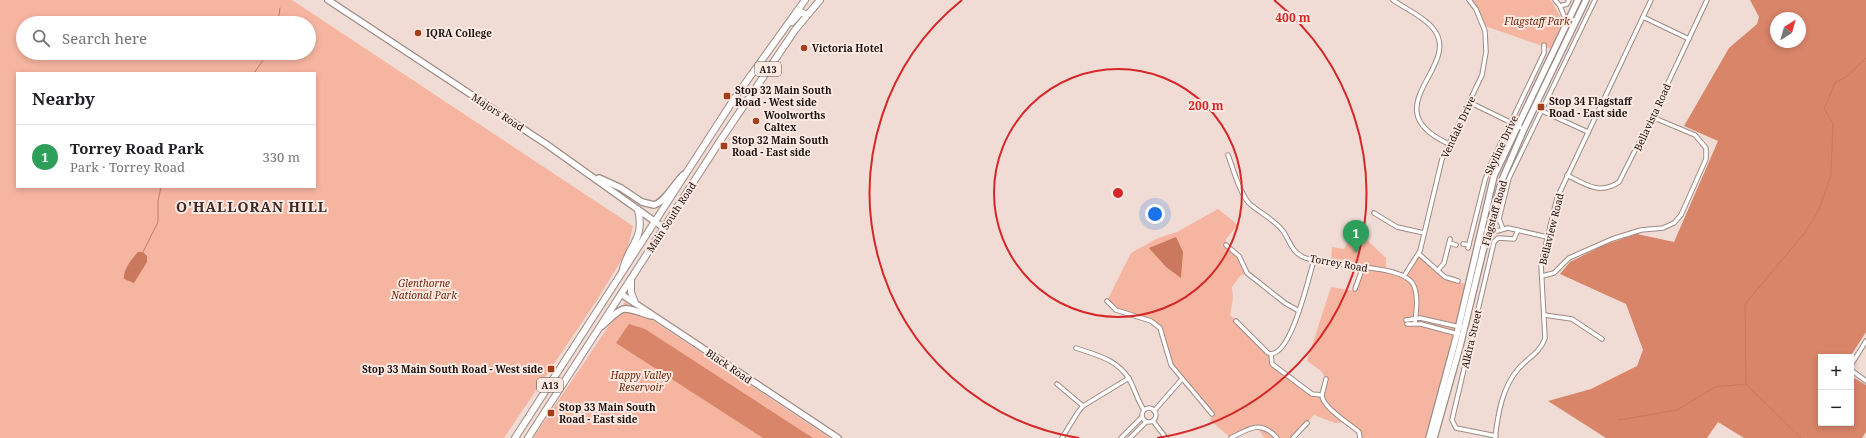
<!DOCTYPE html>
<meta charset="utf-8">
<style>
body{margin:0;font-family:"Noto Serif",serif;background:#f6f6f6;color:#202124}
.controls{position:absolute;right:12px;bottom:12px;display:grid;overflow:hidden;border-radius:0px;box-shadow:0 2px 6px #0003}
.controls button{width:36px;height:36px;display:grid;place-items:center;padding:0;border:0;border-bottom:1px solid #e0e0e0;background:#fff;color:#202124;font:20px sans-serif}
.compass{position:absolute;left:1770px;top:12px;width:36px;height:36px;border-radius:50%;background:#fff;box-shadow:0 2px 6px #0003;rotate:37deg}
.you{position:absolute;left:1155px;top:214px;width:14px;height:14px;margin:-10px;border:3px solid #fff;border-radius:50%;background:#1a73e8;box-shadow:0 0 0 6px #1a73e833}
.badge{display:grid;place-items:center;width:26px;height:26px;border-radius:50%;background:#a43e18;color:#fff;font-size:13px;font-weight:700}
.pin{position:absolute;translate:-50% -33px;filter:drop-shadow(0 1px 2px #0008)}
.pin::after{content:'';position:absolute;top:21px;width:14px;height:12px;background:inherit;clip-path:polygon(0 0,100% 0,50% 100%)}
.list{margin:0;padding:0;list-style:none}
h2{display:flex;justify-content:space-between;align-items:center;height:52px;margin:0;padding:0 16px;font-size:17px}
h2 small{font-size:13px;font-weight:400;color:#757577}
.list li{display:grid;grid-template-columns:26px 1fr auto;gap:12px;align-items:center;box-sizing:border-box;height:64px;padding:0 16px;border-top:1px solid #e0e0e0}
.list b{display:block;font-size:15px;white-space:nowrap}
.list p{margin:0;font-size:13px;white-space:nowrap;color:#757577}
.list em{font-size:13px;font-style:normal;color:#757577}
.icon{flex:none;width:22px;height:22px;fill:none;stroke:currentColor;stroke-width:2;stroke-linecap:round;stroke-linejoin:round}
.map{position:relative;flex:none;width:1866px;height:438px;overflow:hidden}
.search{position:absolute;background:#fff;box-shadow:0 2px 6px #0003;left:16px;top:16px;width:300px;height:44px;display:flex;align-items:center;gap:10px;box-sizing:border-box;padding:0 14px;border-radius:22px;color:#757577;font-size:15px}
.panel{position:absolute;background:#fff;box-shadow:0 2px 6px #0003;left:16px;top:72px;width:300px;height:116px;border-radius:0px}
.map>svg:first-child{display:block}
.green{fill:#f6b5a0;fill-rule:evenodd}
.forest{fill:#d8856a;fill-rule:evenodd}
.water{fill:#ca785e}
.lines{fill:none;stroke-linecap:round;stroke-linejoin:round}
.stream{stroke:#ca785e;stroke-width:1}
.minor-casing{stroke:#9d8b85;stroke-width:5.5}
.secondary-casing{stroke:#9d8b85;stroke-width:8}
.trunk-casing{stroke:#9d8b85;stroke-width:8}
.minor{stroke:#fff;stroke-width:3.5}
.secondary{stroke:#fff;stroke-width:5.5}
.trunk{stroke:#fff;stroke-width:6}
.ring{fill:none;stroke:#d62828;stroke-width:2}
.poi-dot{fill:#a43e18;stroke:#fde9e2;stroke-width:1.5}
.labels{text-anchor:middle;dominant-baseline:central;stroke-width:4;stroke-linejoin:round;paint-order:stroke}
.shield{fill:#fde9e2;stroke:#5d524f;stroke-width:1}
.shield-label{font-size:9px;font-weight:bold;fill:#191210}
.park-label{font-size:10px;font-style:italic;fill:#71270b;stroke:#fde9e2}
.poi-label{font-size:10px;font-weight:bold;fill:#191210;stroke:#fde9e2;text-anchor:start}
.street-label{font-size:10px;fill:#191210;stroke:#fde9e2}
.district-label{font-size:14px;font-weight:bold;letter-spacing:1px;fill:#382925;stroke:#fde9e2}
.centre{fill:#d62828;stroke:#fde9e2;stroke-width:2}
.ring-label{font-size:12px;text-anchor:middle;font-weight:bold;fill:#d62828;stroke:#fde9e2;stroke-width:4;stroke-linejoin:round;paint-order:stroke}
</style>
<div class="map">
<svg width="1866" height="438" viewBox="0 0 1866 438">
<rect width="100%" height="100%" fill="#f0dcd5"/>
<g class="green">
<path d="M0,0h292l341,226 -6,25 -30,49 -93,138h-504zM23,23h286v30h-286zM17,73h298v114h-298z"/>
<path d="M1472,0h79l11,20v4l-11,25 -66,-23z"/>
<path d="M1218,209l20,16 -12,14v6l9,7 12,21 -7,3 -8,11 1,11 -3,17 41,39 1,10 40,30 10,1c6,-23 3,-21 -15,-34l24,-74 23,4 9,-24 41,9 15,-22 26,23 23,8 -39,153h-69l-2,-6 -13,-10 -10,1 -21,-8 -21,23h-29l-4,-7 2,-3 -8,-1 -23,11 -21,-18 2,-3 -41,-52 -11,-38 -9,-6 -35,-11 -9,-9 24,-48 27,-15 19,-6z"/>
<path d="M1365,236l5,7 16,15v12l-55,-8 1,-15 12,2 3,-5 11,-3z"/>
<path d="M625,302l205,136h-297z"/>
</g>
<g class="forest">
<path d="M1750,0h116v332l-16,25h-29v66h30v-47l15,9v47l-4,6h-118l-26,-16 -11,16h-101l-58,-37 43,-12 46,-23 6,-16 -17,-46 -66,-30 10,-12 34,-17 33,-11 37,8 44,-101 -34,-15 45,-78 28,-24 2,-7zM1776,18h24v24h-24z"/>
<path d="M629,324l16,5 168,109h-50l-147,-95z"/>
</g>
<g class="water">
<path d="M1176,237l7,15 -2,26 -15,-11 -17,-19z"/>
<path d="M138,252h5l4,4v6l-13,21 -10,-4c-1,-10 8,-20 14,-27z"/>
</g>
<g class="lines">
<g class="stream">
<path d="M278,23l2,-15"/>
<path d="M254,73l14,-20"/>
<path d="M143,252l15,-30v-21l3,-14"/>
<path d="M1619,420l58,-10 38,-23 31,-3"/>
<path d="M1801,438l-55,-54 -1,-80 58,-69 16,-25 12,-35 2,-52 -9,-14 11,-26 11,-6 20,-19"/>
</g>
<defs>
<g id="minor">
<path d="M1393,0c13,9 33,18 42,31 25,37 -63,78 14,113"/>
<path d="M1555,0l5,6 4,10 12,5"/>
<path d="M1560,6l7,-2 2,-4"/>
<path d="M1643,17l46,22"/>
<path d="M1469,102l55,27"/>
<path d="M1542,111l46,21"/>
<path d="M1228,155c5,13 12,40 22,49 10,9 25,16 33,27 7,10 8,20 20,26 24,11 98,6 110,27 6,11 3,28 2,39"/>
<path d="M1567,175c19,10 33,20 52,7l33,-65 55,-117"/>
<path d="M1374,213l23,14 27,6"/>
<path d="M1503,229l-4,-10 10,-41 86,-178"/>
<path d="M1486,230l11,1 11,-3 39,9"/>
<path d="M1450,243l6,2"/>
<path d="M1463,244l6,1"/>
<path d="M1226,245l13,11 8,17 38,30 14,8"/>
<path d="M1468,248l17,-68 4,-12 55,-115v-8"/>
<path d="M1419,254l26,23 13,4"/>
<path d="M1438,270l6,-7 6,-24"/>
<path d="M1404,276l16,-25 22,-92 40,-84 4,-23 -1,-21 -9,-22 -7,-9"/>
<path d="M1542,276l12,-3 15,-15 43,-19 29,-9 22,-2 11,-5 7,-8 25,-56v-11l-11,-13 -43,-18"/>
<path d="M1355,289l8,-22"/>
<path d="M1107,301l9,9 35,11 9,7 11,37 41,49"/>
<path d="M1544,315l28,4 30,20"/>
<path d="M1406,320l14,-2 40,9"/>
<path d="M1236,321l32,32c22,9 41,-77 46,-93"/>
<path d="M1407,324h14l37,10"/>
<path d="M1076,348c20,7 41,11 53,31 6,10 8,21 15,31"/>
<path d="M1271,354l1,10 40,30 10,1"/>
<path d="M1851,365l15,-24"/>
<path d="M1851,370l15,11"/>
<path d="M1326,379c-1,5 -3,11 -4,16 0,12 28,29 37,37l1,6"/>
<path d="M1057,384l26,22"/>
<circle cx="1149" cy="415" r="7"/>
<path d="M1154,411l28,-32"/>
<path d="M1153,421l13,17"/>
<path d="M1496,436l-40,-8 -4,-8 42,-178 4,-4 16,1 4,-9"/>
<path d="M1062,438l16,-26 5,-6 46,-28"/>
<path d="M1121,438l21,-21"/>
<path d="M1130,438l16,-16"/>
<path d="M1231,438c18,-10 30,-18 46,0"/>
<path d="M1293,438l14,-15"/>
<path d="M1495,438c3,-24 7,-51 24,-70 9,-10 22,-16 26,-30l-4,-74 16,-66 94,-198"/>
</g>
<g id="secondary">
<path d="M328,0l218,144 118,84"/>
<path d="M599,178l22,10 21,14 12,3c11,-3 20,-21 29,-30"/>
<path d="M621,294l217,144"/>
<path d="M602,326c24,-22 18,-20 49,-10"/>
<path d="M1429,438l27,-100 38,-162 84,-176"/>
<path d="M1434,438l26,-92 28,-116 14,-50 22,-51 62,-129"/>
</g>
<g id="trunk">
<path d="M792,22l9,-10 6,3"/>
<path d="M623,268c7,-24 22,-30 15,-58"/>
<path d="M631,279v13l4,11"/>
<path d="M515,438l221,-342 69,-96"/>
<path d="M528,438l192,-297 75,-111 25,-30"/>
</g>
</defs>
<use href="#minor" class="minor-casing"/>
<use href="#secondary" class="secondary-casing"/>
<use href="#trunk" class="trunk-casing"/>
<use href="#minor" class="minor"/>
<use href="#secondary" class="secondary"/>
<use href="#trunk" class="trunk"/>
</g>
<g class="ring">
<circle cx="1118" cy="193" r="124"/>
<path d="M1079 438A248 248 0 0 1 962 0M1274 0A248 248 0 0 1 1157 438"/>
</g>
<g class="poi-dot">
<circle cx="418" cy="33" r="4"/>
<circle cx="804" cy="48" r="4"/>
<rect x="723" y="92" width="8" height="8" rx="2"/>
<rect x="1537" y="103" width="8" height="8" rx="2"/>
<circle cx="756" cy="121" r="4"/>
<rect x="720" y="142" width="8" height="8" rx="2"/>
<rect x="547" y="365" width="8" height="8" rx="2"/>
<rect x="547" y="409" width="8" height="8" rx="2"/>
</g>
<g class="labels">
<g class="shield">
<rect x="755" y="62" width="26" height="14" rx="3"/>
<rect x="537" y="378" width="26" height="14" rx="3"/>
</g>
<g class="shield-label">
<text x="768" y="69">A13</text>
<text x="550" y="385">A13</text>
</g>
<g class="park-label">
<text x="1537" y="21">Flagstaff Park</text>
<text x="424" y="283">Glenthorne<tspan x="424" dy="12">National Park</tspan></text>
<text x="641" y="375">Happy Valley<tspan x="641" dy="12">Reservoir</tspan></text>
</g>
<g class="poi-label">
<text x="426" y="33">IQRA College</text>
<text x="812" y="48">Victoria Hotel</text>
<text x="735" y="90">Stop 32 Main South<tspan x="735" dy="12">Road - West side</tspan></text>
<text x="1549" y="101">Stop 34 Flagstaff<tspan x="1549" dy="12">Road - East side</tspan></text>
<text x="764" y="115">Woolworths<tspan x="764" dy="12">Caltex</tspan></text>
<text x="732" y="140">Stop 32 Main South<tspan x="732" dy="12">Road - East side</tspan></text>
<text x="543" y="369" text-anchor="end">Stop 33 Main South Road - West side</text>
<text x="559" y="407">Stop 33 Main South<tspan x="559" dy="12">Road - East side</tspan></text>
</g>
<g class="street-label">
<text transform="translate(498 112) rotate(33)">Majors Road</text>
<text transform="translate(1652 117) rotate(-65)">Bellavista Road</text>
<text transform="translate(1458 127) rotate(-65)">Vendale Drive</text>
<text transform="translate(1501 145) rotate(-65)">Skyline Drive</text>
<text transform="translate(1494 213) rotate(-74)">Flagstaff Road</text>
<text transform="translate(671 217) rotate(-57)">Main South Road</text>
<text transform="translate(1551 229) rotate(-76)">Bellaview Road</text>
<text transform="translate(1339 263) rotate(10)">Torrey Road</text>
<text transform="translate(1471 339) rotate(-77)">Alkira Street</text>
<text transform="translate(729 366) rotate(34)">Black Road</text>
</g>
<g class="district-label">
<text x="252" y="206">O'HALLORAN HILL</text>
</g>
</g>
<circle cx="1118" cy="193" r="6" class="centre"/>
<g class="ring-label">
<text x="1293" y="22">400 m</text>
<text x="1206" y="110">200 m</text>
</g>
</svg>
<div class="controls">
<button>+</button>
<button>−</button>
</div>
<svg class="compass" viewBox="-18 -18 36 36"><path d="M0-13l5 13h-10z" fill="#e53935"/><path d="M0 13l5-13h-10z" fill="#757577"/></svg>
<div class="you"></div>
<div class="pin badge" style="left:1356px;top:253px;background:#2e9e5b">1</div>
<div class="search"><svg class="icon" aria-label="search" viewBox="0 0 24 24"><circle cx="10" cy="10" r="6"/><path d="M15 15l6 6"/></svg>Search here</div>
<section class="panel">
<h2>Nearby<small></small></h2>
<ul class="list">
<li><span class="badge" style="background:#2e9e5b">1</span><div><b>Torrey Road Park</b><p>Park · Torrey Road</p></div><em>330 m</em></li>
</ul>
</section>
</div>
